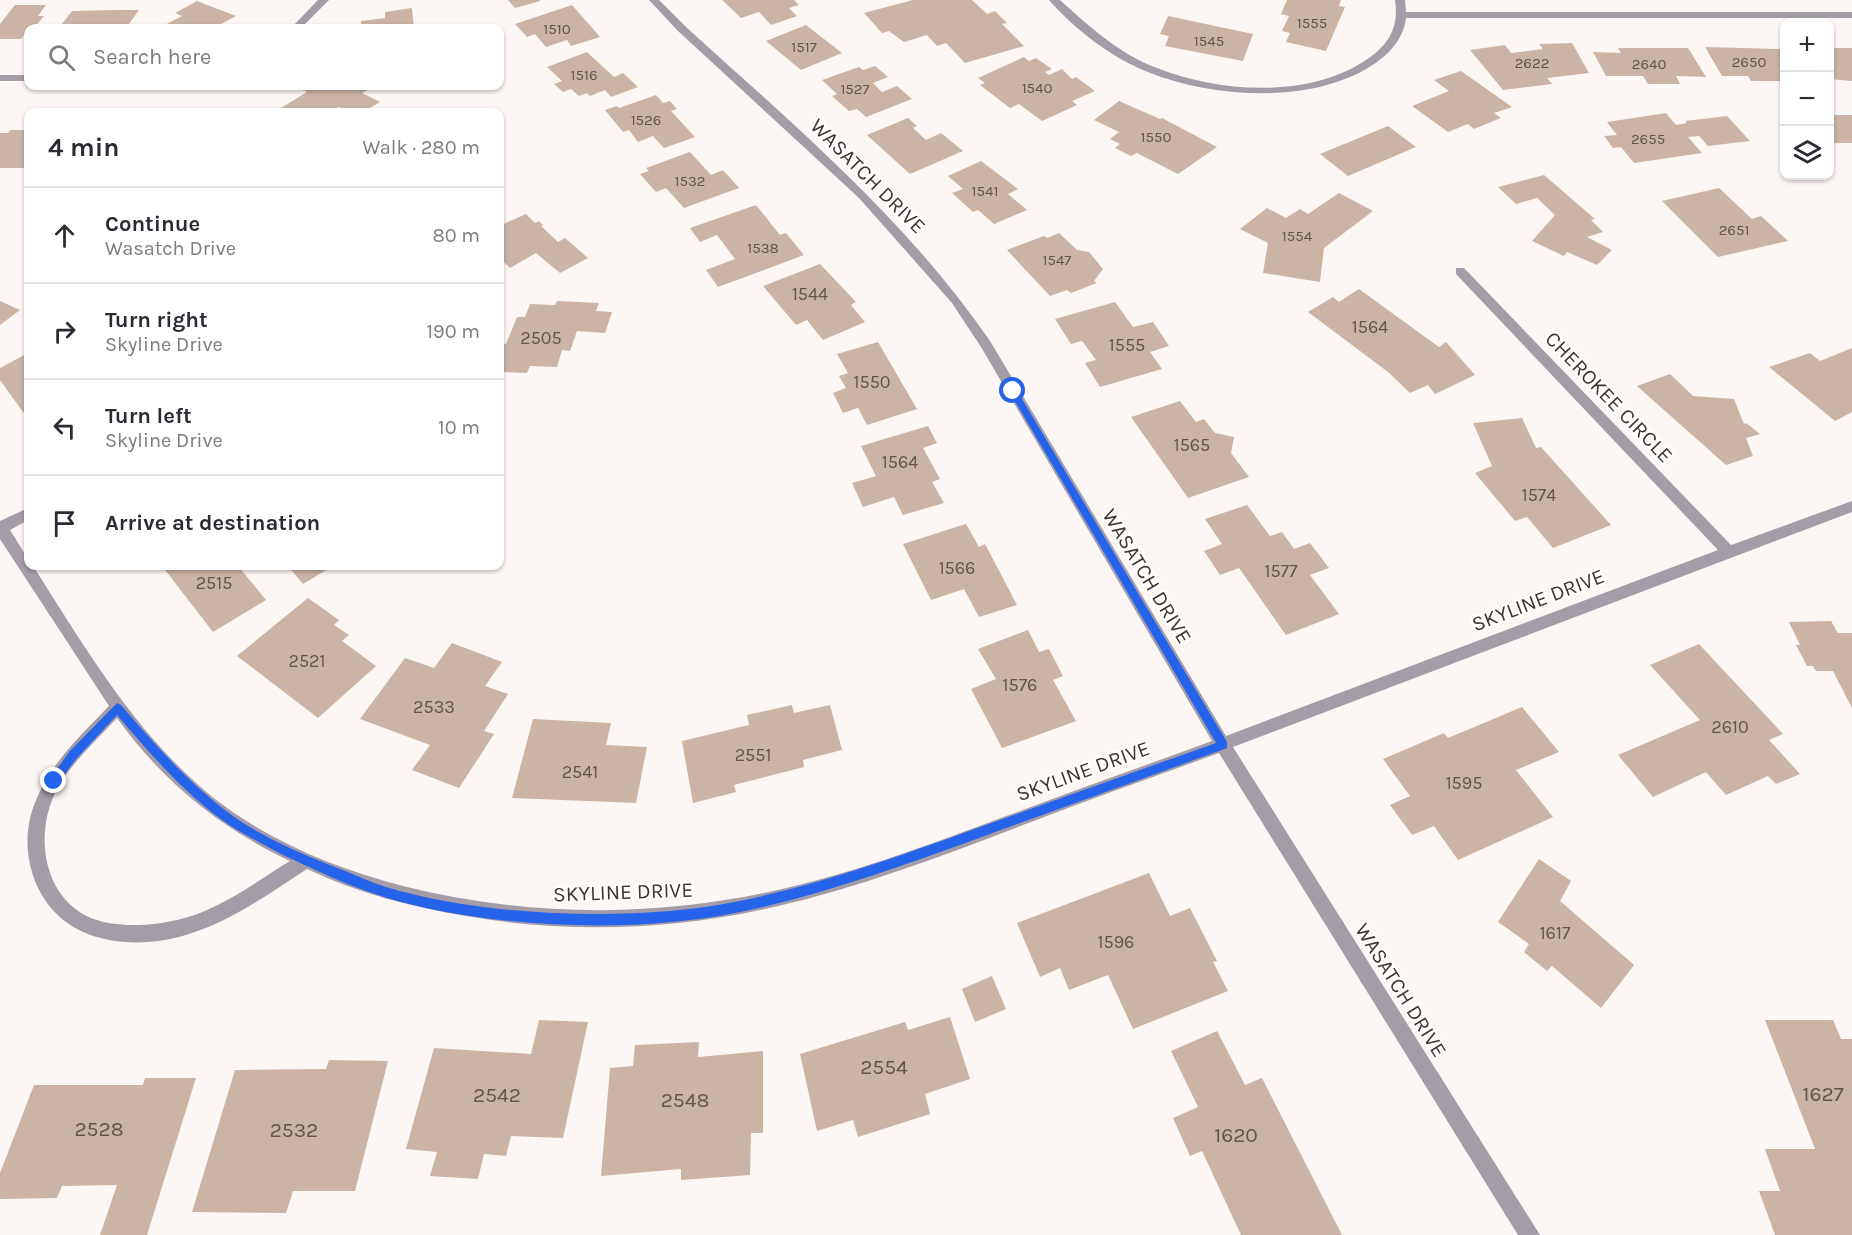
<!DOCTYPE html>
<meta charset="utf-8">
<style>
body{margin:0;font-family:Karla,sans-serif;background:#f7f7f7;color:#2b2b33}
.controls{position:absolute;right:18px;top:18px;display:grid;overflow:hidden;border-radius:12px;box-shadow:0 2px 4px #0004}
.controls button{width:54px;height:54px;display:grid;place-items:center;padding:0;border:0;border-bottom:2px solid #e1e1e2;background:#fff;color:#2b2b33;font:30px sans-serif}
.stop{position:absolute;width:18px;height:18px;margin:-14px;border:4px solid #2563eb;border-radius:50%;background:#fff}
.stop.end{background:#2563eb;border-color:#fff;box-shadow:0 2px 6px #0008}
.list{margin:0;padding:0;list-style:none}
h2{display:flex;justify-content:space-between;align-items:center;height:78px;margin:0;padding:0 24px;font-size:26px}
h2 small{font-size:20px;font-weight:400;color:#7c7c81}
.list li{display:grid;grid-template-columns:39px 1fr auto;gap:18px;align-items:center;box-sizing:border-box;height:96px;padding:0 24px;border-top:2px solid #e1e1e2}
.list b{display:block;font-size:22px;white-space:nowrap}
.list p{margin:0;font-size:20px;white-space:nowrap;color:#7c7c81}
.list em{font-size:20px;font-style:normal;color:#7c7c81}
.icon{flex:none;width:33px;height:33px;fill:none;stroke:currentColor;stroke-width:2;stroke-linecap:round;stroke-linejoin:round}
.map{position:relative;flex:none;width:1852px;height:1235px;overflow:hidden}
.search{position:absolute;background:#fff;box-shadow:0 2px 4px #0004;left:24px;top:24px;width:480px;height:66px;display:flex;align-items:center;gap:15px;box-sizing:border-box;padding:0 21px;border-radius:12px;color:#7c7c81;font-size:22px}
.panel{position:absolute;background:#fff;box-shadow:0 2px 4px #0004;left:24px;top:108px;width:480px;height:462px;border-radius:12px}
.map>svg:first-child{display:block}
.building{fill:#cbb4a6}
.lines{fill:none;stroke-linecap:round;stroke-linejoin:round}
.minor{fill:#a49da7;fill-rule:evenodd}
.route{fill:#2563eb}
.labels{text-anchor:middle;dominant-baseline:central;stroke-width:4.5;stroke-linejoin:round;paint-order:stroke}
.far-number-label{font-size:15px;fill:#62554e}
.number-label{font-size:18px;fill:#62554e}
.street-label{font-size:21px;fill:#3f3530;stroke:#fff}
.near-number-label{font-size:21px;fill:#62554e}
</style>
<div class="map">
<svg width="1852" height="1235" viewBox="0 0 1852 1235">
<rect width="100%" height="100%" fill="#fcf7f4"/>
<g class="building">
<path d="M508,0h32v1l-25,7z"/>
<path d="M722,0h72l5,5 -10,3 8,8 -26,9 -12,-13 -18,6z"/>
<path d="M913,0h59l15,14 8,-3 12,12 -5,1 22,22 -59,17 -19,-20 -9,3 -10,-11 -23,7 -15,-11 -7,2 -18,-20z"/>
<path d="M1287,0h54l-2,6 6,1 -19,44 -40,-9 4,-9 -8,-2 7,-15 -8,-2z"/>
<path d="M197,1l39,15 -22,12h-55l23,-12 -7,-3z"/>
<path d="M15,5h31l-8,11h6l-10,12h-6v6h-3l-4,5h-21v-15z"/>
<path d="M572,5l28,32 -29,9 -4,-6 -21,7 -11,-13 -8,3 -12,-13z"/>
<path d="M412,8l2,20h-53v-7l24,-3v-6z"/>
<path d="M117,10h22l-13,18h-67l13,-17z"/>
<path d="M1168,16l85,18 -10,27 -78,-15 4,-10 -9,-2z"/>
<path d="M806,25l36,28 -41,17 -35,-29z"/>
<path d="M1572,43l17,30 -42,5 5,6 -49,6 -33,-40 35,-5 6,8 32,-4 -4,-5z"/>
<path d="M1705,47l79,2v32h-33l-3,-5h-26z"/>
<path d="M1618,48h70l18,29 -30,-1 4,8h-32l-5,-8h-37l-13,-24 28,1z"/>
<path d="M1830,48h22v33l-22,-2z"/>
<path d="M587,52l27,25 9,-4 15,14 -27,10 -6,-7 -15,6 -3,-3 -8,3 -8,-7 -8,3 -9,-8 8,-3 -15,-14z"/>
<path d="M1024,57l5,4 7,-3 16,11 -7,3 4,3 13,-6 10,10 4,-2 19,14 -23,10 5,4 -35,16 -23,-17 -9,4 -30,-23 5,-2 -7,-5z"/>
<path d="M875,66l13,11 -15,6 9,9 15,-6 15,13 -46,18 -9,-8 -8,2 -17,-15 5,-2 -15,-14 37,-13 4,3z"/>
<path d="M1461,71l51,36 -18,6 7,5 -27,11 -6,-5 -20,8 -36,-26 37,-15 -15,-11z"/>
<path d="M311,86h64l-13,7 18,9 -17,10h-12l-12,-5 -10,5h-38l-10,-4 26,-16 -4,-2z"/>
<path d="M656,95l7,8 7,-2 7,8 -6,2 24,26 -31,11 -11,-12 -15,6 -9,-12 -6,2 -18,-22 12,-4 2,2z"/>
<path d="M1119,101l41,18 2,-1 55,29 -39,27 -41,-21 -6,3 -16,-8 5,-4 -10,-5 9,-7 -25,-12z"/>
<path d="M1666,113l10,12 11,-2 -2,-2 42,-5 23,25 -42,5 -9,-10 -11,1 14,16 -68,10 -13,-16 -8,1 -9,-12 13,-1 -10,-13z"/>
<rect x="1830" y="115" width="22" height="28"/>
<path d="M908,118l9,8 -4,2 13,12 15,-7 22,18 -53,23 -43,-39z"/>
<path d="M1388,126l28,21 -68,29 -28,-22z"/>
<path d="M10,130h18l-1,38h-27v-35h8z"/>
<path d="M690,152l21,23 12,-5 16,18 -55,20 -18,-20 -10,4 -16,-18 9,-3 -3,-3z"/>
<path d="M981,161l37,28 -10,5 19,16 -33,14 -16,-14 -5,2 -21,-19 11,-4 -15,-13z"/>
<path d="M1544,175l51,44 -4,1 12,12 -16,5 25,13 -15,15 -30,-13 -3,4 -32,-15 23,-26 -18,-17 -21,6 -18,-17z"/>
<path d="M1719,188l33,31 9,-3 27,25 -70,16 -56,-56z"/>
<path d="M1339,193l34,18 -49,37 -4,34 -57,-9 5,-30 -28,-14 27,-21 19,10 14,-9 8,5z"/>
<path d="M756,205l24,30 6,-2 18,22 -86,32 -12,-17 29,-11 -18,-24 -17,7 -10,-14z"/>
<path d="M526,214l9,9 4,-2 4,4 -2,1 17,16 7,-4 23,20 -28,15 -24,-20 -26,15 -10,-10v-35l1,2z"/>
<path d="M1059,233l18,17 12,2 14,17 -9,12 3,2 -26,10 -4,-3 -17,6 -43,-46 37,-14 3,2z"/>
<path d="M820,264l36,38 -5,3 14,17 -42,18 -16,-20 -11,5 -33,-39z"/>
<path d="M1359,289l80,58 7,-5 29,33 -40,19 -7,-9 -18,8 -22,-21 -80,-60 25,-15 6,5z"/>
<path d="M0,301l20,9 -20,15z"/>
<path d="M557,301l42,2 -3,8 16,1 -7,21 -28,-2 -7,20 -8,-1 -5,17 -27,-1 -3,7 -27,-1v-29l6,1 11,-27h8l5,-13 25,1z"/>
<path d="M1115,302l18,25 20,-5 16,24 -19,6 12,17 -62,18 -15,-24 11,-3 -14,-19 -11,3 -16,-25z"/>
<path d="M878,342l39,67 -50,16 -9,-17 -15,5 -10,-20 13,-5 -7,-12 9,-3 -11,-19z"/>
<path d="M1852,348v64l-17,9 -66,-54 41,-14 10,8z"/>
<path d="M28,353v66l-28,-39v-12z"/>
<path d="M1670,374l23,22 41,3 10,25 2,-1 14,11 -14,4 7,18 -27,9 -89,-79z"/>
<path d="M1180,401l16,21 8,-3 11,14 19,4 -3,16 18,24 -61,21 -57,-81z"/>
<path d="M1522,418l14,30 5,-1 70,78 -58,23 -26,-31 -12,4 -40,-48 17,-7 -19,-43z"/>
<path d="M928,426l9,17 -14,5 17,31 -8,3 12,21 -41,12 -9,-18 -31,10 -11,-24 24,-7 -15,-30z"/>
<path d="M1247,505l23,31 12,-4 12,17 16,-6 19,25 -19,7 29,39 -53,21 -47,-67 -19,7 -16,-24 18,-7 -17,-25z"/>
<path d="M966,524l13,23 6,-3 32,61 -38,12 -15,-28 -33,11 -28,-56z"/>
<path d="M162,566h76l28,34 -53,32z"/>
<path d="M288,566h45l-30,18z"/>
<path d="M308,598l31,22 -5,5 15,10 -7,6 34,25 -58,52 -81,-62z"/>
<path d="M1831,621l7,12h14v75l-19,-37h-17l-3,-5h-6l-11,-21h4l-11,-23z"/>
<path d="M1028,630l11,22 10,-3 14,27 -10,4 23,41 -74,27 -31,-59 25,-10 -18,-30z"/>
<path d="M452,643l50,19 -17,24 23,8 -24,37 10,3 -35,54 -47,-18 18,-25 -70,-26 45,-61 29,10z"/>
<path d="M1699,644l84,90 -14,6 31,34 -24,10 -8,-8 -42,19 -20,-23 -53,25 -35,-42 82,-35 -50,-55z"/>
<path d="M792,705l2,8 36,-8 12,45 -39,10 1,7 -70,18 2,7 -43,11 -11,-62 67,-16 -2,-10z"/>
<path d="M1522,707l37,45 -43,18 37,47 -95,43 -24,-34 -22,9 -22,-30 20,-9 -27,-37 61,-26 4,5z"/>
<path d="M533,719l78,4 -5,22 41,2 -11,56 -124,-5z"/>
<path d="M1539,859l32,22 -11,20 74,64 -33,43 -49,-42 -5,5 -23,-19 5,-8 -31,-22z"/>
<path d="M1149,873l21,43 20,-8 27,53 -4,1 15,29 -95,38 -25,-54 -39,15 -9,-22 -20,9 -23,-54z"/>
<path d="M992,976l14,33 -31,13 -13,-33z"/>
<path d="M950,1017l20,62 -45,15 5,20 -72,23 -5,-17 -36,11 -17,-77 105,-32 3,8z"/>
<path d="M539,1020l49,2 -25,116 -52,-2 -5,20 -22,-2 -6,25 -48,-3 7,-24 -31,-3 28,-101 97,6z"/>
<path d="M1765,1020h68l8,19h11v196h-77l-16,-44h21l-15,-42h50z"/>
<path d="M1217,1031l28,54 17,-7 80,157h-101l-39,-84 -12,5 -17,-38 25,-11 -27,-56z"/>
<path d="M699,1042l-1,15 65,-6v82h-12l-1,42 -69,5v-11l-80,7 9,-108 23,-2 2,-21z"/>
<path d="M329,1060l59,1 -33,130h-62l-7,22 -94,-1 43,-142 91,-1z"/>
<path d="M145,1078h51l-49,157h-47l17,-50 -55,1 -5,12 -57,1v-26l34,-88h109z"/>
</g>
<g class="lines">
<g class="minor">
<path d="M318,0h11l-28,28h-10z"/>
<path d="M649,0h10l27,27c108,98 221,193 304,314l236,395 492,-186 -262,-276v-6h8l267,277 121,-44v11l-619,235 307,488h-22l-299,-482c-63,23 -125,45 -188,69 -84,32 -169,65 -257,85 -100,23 -207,27 -308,9 -54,-9 -109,-23 -159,-47 -40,26 -81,56 -128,68 -30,8 -69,8 -98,-6 -44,-20 -63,-75 -49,-120 14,-43 46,-73 77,-105l-109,-167v-18l28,-13v12l-18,10 18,29v7h5c48,75 94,154 161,215 57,53 135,86 209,105 103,26 211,31 315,15 100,-14 197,-51 291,-86 67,-25 135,-49 203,-74l-231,-394 -29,-44 -93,-105 -181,-167zM117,718c45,63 103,110 173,143 -36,22 -72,50 -113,59 -26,6 -61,8 -86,-2 -46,-20 -55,-76 -39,-118 13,-32 42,-57 65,-82z"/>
<path d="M1049,0h11c29,26 59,54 97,68 63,25 154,31 212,-10 21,-15 30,-32 26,-58h10l1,12h446v6h-446c-2,19 -14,33 -29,44 -60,43 -163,37 -229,10 -36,-14 -74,-43 -99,-72z"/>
<rect x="0" y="75" width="28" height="6"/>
</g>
</g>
<path class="route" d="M1013,388l3,1 211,353v6c-82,30 -163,59 -245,89 -81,29 -162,59 -247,76 -105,21 -246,15 -348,-15 -36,-11 -72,-28 -106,-44 -22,-12 -47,-24 -67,-40 -37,-29 -67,-64 -97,-99l-40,43 -20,26 -3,2 -6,-5 22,-30 47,-48 4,2c31,36 62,72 100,102 36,29 83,48 127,65 12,5 25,11 38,15 98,30 249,35 349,15 84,-17 165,-46 245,-75 79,-28 157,-56 236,-84l-207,-352z"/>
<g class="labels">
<g class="far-number-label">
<text x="1312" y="23">1555</text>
<text x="557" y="29">1510</text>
<text x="1209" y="41">1545</text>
<text x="804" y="47">1517</text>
<text x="1749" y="62">2650</text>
<text x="1532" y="63">2622</text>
<text x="1649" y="64">2640</text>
<text x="584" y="75">1516</text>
<text x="1037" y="88">1540</text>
<text x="855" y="89">1527</text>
<text x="646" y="120">1526</text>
<text x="1156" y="137">1550</text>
<text x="1648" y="139">2655</text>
<text x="690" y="181">1532</text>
<text x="985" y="191">1541</text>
<text x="1734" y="230">2651</text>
<text x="1297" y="236">1554</text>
<text x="763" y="248">1538</text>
<text x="1057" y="260">1547</text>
</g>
<g class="number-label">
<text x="810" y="294">1544</text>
<text x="1370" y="327">1564</text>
<text x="541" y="338">2505</text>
<text x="1127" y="345">1555</text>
<text x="872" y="382">1550</text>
<text x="1192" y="445">1565</text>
<text x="900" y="462">1564</text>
<text x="1539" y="495">1574</text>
<text x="957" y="568">1566</text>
<text x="1281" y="571">1577</text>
<text x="214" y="583">2515</text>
<text x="307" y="661">2521</text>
<text x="1020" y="685">1576</text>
<text x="434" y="707">2533</text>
<text x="1730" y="727">2610</text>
<text x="753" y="755">2551</text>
<text x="580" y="772">2541</text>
<text x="1464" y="783">1595</text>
<text x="1555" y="933">1617</text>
<text x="1116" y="942">1596</text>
</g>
<g class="street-label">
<text transform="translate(868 176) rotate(45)">WASATCH DRIVE</text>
<text transform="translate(1609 397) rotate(46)">CHEROKEE CIRCLE</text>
<text transform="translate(1147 576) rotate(59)">WASATCH DRIVE</text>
<text transform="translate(1538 600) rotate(-21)">SKYLINE DRIVE</text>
<text transform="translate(1083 771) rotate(-20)">SKYLINE DRIVE</text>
<text transform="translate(623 892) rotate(-2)">SKYLINE DRIVE</text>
<text transform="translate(1401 990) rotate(58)">WASATCH DRIVE</text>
</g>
<g class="near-number-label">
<text x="884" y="1067">2554</text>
<text x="1823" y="1094">1627</text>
<text x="497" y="1095">2542</text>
<text x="685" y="1100">2548</text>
<text x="99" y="1129">2528</text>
<text x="294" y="1130">2532</text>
<text x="1236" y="1135">1620</text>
</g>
</g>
</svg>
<div class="controls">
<button>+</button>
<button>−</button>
<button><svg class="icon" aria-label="layers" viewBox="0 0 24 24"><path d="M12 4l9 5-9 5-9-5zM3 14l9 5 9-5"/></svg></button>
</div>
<div class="stop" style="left:1013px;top:391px"></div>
<div class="stop end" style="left:54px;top:781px"></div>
<div class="search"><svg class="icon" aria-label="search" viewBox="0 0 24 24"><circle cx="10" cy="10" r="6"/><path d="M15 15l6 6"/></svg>Search here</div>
<section class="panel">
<h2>4 min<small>Walk · 280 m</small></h2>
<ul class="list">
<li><svg class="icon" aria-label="ahead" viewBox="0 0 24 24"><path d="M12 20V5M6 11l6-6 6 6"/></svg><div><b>Continue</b><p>Wasatch Drive</p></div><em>80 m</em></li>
<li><svg class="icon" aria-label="right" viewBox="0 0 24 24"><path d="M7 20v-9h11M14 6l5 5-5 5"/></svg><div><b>Turn right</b><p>Skyline Drive</p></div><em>190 m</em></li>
<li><svg class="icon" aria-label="left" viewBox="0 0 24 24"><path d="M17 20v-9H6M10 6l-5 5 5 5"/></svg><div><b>Turn left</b><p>Skyline Drive</p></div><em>10 m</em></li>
<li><svg class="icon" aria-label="arrive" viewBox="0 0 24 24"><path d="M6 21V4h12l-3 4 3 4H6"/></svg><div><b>Arrive at destination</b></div></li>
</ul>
</section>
</div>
